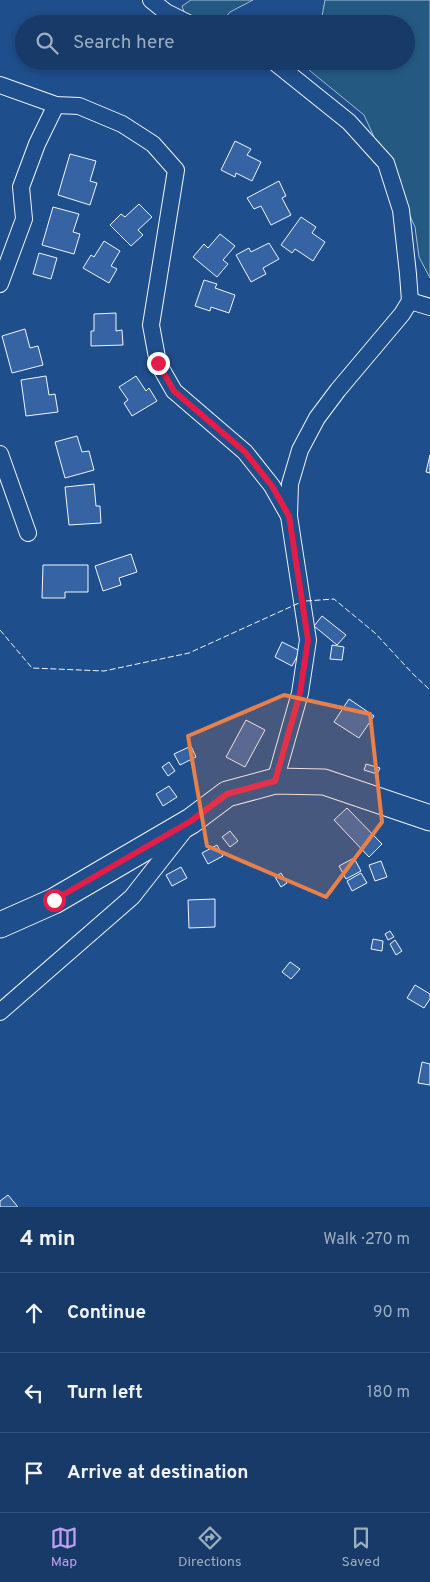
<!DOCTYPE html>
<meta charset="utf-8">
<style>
body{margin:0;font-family:Overpass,sans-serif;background:#244571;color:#f1f3f6}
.stop{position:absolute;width:15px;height:15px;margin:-11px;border:4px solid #e11d48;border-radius:50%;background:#fff}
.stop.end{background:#e11d48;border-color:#fff;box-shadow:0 1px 5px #0008}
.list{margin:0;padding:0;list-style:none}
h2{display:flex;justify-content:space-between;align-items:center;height:65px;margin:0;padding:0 20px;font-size:21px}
h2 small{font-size:16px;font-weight:400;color:#9eadc0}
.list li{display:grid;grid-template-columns:32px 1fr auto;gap:15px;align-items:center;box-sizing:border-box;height:80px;padding:0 20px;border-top:1px solid #36547d}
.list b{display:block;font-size:19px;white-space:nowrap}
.list em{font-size:16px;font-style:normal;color:#9eadc0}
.icon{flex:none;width:28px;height:28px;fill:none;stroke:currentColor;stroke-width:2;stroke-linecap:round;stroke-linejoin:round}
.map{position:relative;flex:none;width:430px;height:1207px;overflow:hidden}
.search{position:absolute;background:#173a69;box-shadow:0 2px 8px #0003;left:15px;right:15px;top:15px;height:55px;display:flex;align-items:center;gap:12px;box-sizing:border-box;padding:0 18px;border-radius:28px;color:#9eadc0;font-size:19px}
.sheet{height:305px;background:#173a69}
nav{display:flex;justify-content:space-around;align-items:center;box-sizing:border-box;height:70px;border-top:1px solid #36547d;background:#173a69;font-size:14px;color:#9eadc0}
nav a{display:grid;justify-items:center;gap:2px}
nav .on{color:#bca0f2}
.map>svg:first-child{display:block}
.green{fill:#245a82;stroke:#a8bbd7}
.building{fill:#3563a3;stroke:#f2f6ff}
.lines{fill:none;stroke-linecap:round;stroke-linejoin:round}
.minor-casing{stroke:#f2f6ff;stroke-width:18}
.primary-casing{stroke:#f2f6ff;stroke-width:27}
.minor{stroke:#1f4e8c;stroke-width:16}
.primary{stroke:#1f4e8c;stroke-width:25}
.fence{stroke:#f2f6ff;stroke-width:1;stroke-dasharray:6 2.5;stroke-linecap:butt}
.route{stroke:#e11d48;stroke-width:6}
.marked{fill:#ea8049;fill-opacity:0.2;stroke:#ea8049;stroke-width:4;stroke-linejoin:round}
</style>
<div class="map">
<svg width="430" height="1207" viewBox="0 0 430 1207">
<rect width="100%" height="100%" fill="#1f4e8c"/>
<g class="green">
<path d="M191,0h62l-23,12 -10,12h-22l-12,-6 -4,-12z"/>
<path d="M325,0h105v278l-11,-21 -4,-30 -51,-112 -66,-54h108v-37h-102l18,-8z"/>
</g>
<g class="building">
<path d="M235,141l16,8 -4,6 14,7 -9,19 -16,-8 -1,4 -14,-7z"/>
<path d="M70,154l26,7 -6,20 7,2 -7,22 -32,-10z"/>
<path d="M279,181l7,15 -4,2 9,17 -20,10 -10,-19 -7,3 -7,-11z"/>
<path d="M139,204l13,13 -14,13 5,5 -12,11 -21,-21 11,-11 4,3z"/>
<path d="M53,207l26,7 -6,18 7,2 -6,20 -32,-9z"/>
<path d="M301,217l15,10 -4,6 13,9 -12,19 -18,-12 -3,4 -11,-8z"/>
<path d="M220,234l15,12 -12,14 5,4 -11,13 -24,-20 11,-13 4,4z"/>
<path d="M104,241l16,10 -9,15 6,3 -8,14 -26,-15 8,-13 3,2z"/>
<path d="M269,243l10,16 -16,9 3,6 -15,8 -15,-27 13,-7 2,4z"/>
<path d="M39,253l18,5 -6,21 -18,-5z"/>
<path d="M204,280l13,4 -2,4 20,7 -6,18 -18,-6 -1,4 -15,-5z"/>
<path d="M116,313v18l6,-1 1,15 -32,1v-15h3v-17z"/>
<path d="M25,329l5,19 8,-2 5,19 -31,8 -10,-37z"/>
<path d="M46,376l3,19 6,-1 3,18 -32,4 -5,-36z"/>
<path d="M136,376l10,15 3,-3 8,13 -25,15 -8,-13 4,-3 -9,-13z"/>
<path d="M77,436l5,16 7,-1 5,19 -29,8 -10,-36z"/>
<path d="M430,455v18l-4,-1z"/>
<path d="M94,484l2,22h4l1,17 -32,2 -4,-38z"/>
<path d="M131,554l6,18 -18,6 2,7 -18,6 -8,-25z"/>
<path d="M43,565h45v27h-23v6h-23z"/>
<path d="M322,616l24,19 -9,10 -23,-19z"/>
<path d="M282,642l18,9 -8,15 -17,-9z"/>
<path d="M332,645l12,2 -2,13 -12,-1z"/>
<path d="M349,699l25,17 -15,22 -25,-16z"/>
<path d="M246,720l19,10 -20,37 -19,-10z"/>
<path d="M191,746l5,11 -16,8 -6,-11z"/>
<path d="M169,762l6,9 -7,5 -6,-9z"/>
<path d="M366,764l14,4 -3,6 -13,-4z"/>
<path d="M169,786l8,11 -14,9 -7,-12z"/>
<path d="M347,808l35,36 -13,13 -35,-37z"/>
<path d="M230,831l8,10 -8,6 -8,-10z"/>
<path d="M217,845l6,11 -15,8 -6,-11z"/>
<path d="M354,858l7,13 -15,8 -7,-13z"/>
<path d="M381,861l6,16 -12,4 -6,-16z"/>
<path d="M181,867l6,11 -15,8 -6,-11z"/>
<path d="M281,873l6,10 -6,4 -6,-10z"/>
<path d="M361,873l6,10 -15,8 -5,-10z"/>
<path d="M215,899v28l-26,1 -1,-28z"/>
<path d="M390,931l4,6 -6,3 -3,-6z"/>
<path d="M373,939l10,2 -1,10 -11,-2z"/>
<path d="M395,940l7,11 -6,4 -6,-11z"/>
<path d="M290,962l10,7 -9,10 -9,-7z"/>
<path d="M415,985l15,9v5l-6,9 -17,-10z"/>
<path d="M422,1062l8,2v21l-12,-2z"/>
<path d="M8,1195l10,12h-18v-6z"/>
</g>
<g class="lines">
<defs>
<g id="minor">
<path d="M151,0l15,12 24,12"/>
<path d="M273,61l76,61 37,41 15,47 7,64 2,27 -8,13 -64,76 -21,28 -17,32 -10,34 -1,32 19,124 -8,53 -25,88"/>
<path d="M0,85l56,20 23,1 43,18 31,20 23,26 -25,155 7,38 16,28 71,61 27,34 17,30"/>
<path d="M0,284l24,-65 -3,-32 16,-43 19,-39"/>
<path d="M410,301l20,6"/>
<path d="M0,454l28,79"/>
<path d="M0,1012l132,-115 51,-65"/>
</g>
<path id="primary" d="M0,925l54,-24 137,-80 36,-27 48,-13 49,1 106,36"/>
</defs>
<use href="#minor" class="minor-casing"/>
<use href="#primary" class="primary-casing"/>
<use href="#minor" class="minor"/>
<use href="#primary" class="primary"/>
<g class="fence">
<path d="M306,601l28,-2 41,34 38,41 17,16"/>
<path d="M0,630l32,38 72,3 85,-18 110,-50"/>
</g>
</g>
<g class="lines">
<path class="route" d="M54,900l137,-79 36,-27 48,-13 25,-88 8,-53 -19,-124 -17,-30 -27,-34 -71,-61 -16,-28"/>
</g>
<path class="marked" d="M284,695l86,19 12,108 -56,75 -119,-51 -19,-110z"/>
</svg>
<div class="stop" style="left:54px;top:900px"></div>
<div class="stop end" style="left:158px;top:363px"></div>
<div class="search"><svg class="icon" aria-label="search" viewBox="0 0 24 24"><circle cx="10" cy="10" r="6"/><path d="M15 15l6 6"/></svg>Search here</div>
</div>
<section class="sheet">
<h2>4 min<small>Walk · 270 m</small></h2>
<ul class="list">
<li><svg class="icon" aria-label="ahead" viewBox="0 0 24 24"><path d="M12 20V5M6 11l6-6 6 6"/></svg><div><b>Continue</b></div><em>90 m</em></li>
<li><svg class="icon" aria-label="left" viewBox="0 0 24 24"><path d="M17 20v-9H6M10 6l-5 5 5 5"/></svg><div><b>Turn left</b></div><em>180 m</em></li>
<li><svg class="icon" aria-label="arrive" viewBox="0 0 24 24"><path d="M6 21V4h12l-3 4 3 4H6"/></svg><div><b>Arrive at destination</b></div></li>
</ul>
</section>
<nav>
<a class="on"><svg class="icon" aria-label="map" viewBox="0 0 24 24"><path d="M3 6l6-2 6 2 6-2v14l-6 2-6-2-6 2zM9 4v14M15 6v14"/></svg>Map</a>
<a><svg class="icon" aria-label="directions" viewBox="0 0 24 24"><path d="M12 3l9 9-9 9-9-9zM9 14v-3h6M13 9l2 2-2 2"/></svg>Directions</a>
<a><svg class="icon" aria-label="saved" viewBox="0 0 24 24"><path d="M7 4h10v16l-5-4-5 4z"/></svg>Saved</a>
</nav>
